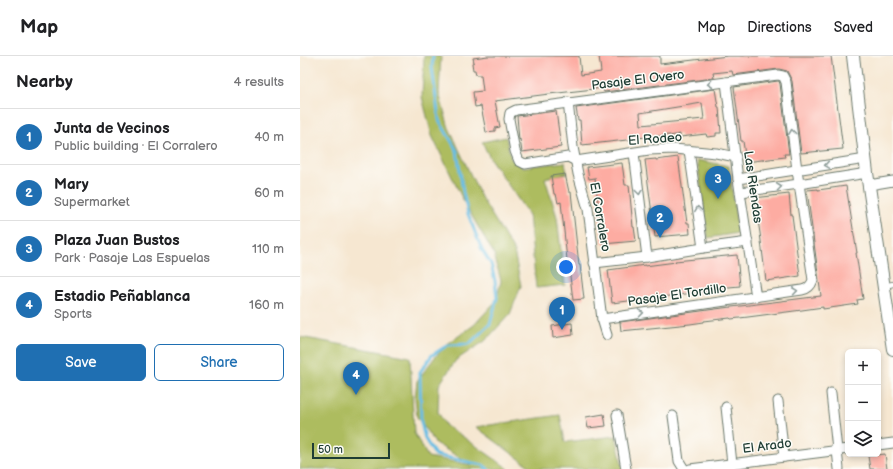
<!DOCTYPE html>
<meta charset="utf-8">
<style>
body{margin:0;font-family:"Balsamiq Sans",sans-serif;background:#f6f6f6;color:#202124}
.controls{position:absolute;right:12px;bottom:12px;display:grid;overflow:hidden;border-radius:6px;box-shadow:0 2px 6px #0003}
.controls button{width:36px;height:36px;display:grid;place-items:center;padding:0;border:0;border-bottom:1px solid #e0e0e0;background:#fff;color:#202124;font:20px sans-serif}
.scale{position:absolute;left:12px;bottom:10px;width:78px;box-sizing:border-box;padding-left:4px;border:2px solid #1f3d34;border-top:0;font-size:11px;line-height:14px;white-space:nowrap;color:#1f3d34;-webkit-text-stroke:3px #fdfcf7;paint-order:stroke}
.you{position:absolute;left:266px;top:211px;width:14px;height:14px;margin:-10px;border:3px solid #fff;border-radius:50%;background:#1a73e8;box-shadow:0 0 0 6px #1a73e833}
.badge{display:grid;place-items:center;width:26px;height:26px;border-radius:50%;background:#1f6fb2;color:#fff;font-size:13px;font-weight:700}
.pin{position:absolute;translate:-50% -33px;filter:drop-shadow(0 1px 2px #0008)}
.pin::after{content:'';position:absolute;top:21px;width:14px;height:12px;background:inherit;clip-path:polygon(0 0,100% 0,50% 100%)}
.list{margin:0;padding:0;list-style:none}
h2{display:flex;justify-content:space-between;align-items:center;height:52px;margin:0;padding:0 16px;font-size:17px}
h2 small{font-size:13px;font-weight:400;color:#757577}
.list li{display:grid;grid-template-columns:26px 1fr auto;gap:12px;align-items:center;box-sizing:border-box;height:56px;padding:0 16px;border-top:1px solid #e0e0e0}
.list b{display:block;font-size:15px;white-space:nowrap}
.list p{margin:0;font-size:13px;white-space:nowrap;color:#757577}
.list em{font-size:13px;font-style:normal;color:#757577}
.actions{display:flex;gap:8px;padding:12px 16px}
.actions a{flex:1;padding:9px 0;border:1px solid #1f6fb2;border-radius:6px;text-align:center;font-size:14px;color:#1f6fb2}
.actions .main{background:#1f6fb2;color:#fff}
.icon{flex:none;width:22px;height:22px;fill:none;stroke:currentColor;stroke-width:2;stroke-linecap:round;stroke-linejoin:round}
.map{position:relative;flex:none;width:593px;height:413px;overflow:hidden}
header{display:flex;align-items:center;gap:24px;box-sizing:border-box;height:56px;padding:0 20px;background:#fff;border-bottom:1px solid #e0e0e0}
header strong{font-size:19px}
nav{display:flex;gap:22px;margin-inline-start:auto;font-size:14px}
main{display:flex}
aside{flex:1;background:#fff}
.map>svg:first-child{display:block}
.green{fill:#adbc5f;stroke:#667c4a}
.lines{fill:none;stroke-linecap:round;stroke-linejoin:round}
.stream{stroke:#68bee5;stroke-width:3}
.building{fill:#fdaca2;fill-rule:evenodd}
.lane-casing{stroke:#6a786b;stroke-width:6}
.street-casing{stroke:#6a786b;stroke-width:11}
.secondary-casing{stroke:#6a786b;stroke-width:14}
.lane{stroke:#fff;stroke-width:4.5}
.street{stroke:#fff;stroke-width:9}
.secondary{stroke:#fff;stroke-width:12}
.oneway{stroke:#8f9e9a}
.labels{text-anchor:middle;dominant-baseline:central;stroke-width:3;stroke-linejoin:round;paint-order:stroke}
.street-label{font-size:13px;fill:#1f3d34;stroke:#fdfcf7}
</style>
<header>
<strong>Map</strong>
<nav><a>Map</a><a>Directions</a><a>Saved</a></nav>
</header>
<main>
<aside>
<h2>Nearby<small>4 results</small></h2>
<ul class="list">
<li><span class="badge">1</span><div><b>Junta de Vecinos</b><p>Public building · El Corralero</p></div><em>40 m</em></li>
<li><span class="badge">2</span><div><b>Mary</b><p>Supermarket</p></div><em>60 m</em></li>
<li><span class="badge">3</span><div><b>Plaza Juan Bustos</b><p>Park · Pasaje Las Espuelas</p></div><em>110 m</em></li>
<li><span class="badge">4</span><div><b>Estadio Peñablanca</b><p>Sports</p></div><em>160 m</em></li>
</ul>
<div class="actions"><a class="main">Save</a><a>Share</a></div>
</aside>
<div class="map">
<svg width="593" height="413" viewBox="0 0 593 413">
<rect width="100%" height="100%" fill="#fdfcf7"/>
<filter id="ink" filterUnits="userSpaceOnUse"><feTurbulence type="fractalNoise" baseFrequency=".025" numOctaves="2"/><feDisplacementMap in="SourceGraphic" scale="8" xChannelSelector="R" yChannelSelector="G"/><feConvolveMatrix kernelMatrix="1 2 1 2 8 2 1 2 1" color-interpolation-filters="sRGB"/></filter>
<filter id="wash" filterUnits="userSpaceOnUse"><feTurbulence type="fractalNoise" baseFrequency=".012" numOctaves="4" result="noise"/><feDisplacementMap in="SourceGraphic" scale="16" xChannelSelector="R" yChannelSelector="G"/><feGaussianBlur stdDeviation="0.9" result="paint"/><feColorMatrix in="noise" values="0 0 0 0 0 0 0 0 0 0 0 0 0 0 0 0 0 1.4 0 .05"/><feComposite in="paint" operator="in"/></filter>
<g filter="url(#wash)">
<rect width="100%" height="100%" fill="#f6e7d1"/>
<g class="green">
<path d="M124,0h17l-2,37 10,35 32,69 33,54 7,35 -11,28 -25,27 -29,19 -17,25 -1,27 8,14 13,8 50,35h-209v-132l110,20 4,76 14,24 44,8 -37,-22 -18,-26 -2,-19 2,-17 18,-24 11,-12 28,-20 22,-24 5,-20 -7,-27 -29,-50 -33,-68 -10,-39z"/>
<path d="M206,81l5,22 12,8 42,-5 2,11 -22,5 12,39 8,68 -29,3 -7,-73 -38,-55 -9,-18z"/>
<path d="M397,104l32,6 9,67 -30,5z"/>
<path d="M260,359l5,27 51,-6 7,33h-90l-57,-42z"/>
</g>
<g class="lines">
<path class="stream" d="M133,0l-1,11 7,53 18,31 6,41 5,22 14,36 9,14 4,17 2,17 -7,26 -21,20 -21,1 -16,10 -12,17 1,50 4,17 10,16 48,10 5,4"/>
</g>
<g id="blocks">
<g class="building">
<path d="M188,0h91l2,19 20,-3 -2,-16h61v8l68,-8h103l12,93 -42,4 -9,-72 -5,-10 -8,-2 -46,6 -1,-4 -19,2 1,5 -110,14 -1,-4 -54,6 -54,7 5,26 -5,1v3l-9,1 -5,-26 -6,1 -2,-15 10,-1 -2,-16h-5l-1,-5h-2l-1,-7 2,-1 -1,-4z"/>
<path d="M478,25h1l1,3 9,70h-5l1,3 -39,5 -3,-21h-2l-7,-54z"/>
<path d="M415,33l3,18h1l2,26h-5v3l-9,1 -1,-3 -26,3v-3l-10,2v-1l-34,3v1l-54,6 -2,-25h-2l-2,-12zM402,47l2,16 -63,6 -1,-12z"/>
<path d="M256,55l5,36 -39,5 -2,-13 -1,1 -2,-24z"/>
<path d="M378,101l9,66h2l1,11 -35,3 -10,-77 11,-1v1z"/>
<path d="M322,107l3,22h4l4,42h1l2,14 -33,3 -8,-66 -6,1 -2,-12z"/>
<path d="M265,118l4,18h2l8,73h1l4,34 -11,1 -5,-40h-1l-6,-58 -3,1 -2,-9h-2l-3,-18z"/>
<path d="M546,130l11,67h-1l7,46 -6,1 1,4 -35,5v-2l-21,3 -54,7 -17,2 -1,-1 -26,3v1l-14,2 -69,7 -1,-9 103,-14 26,-3 72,-9 -14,-106 11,-1v1z"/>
<path d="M489,138l2,21h1l8,61 -34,5 -6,-48 -4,-24h-1l-1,-11z"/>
<path d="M437,199l3,31 -22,2v2l-106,13 -4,-33 30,-4 7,-1v1l31,-4 -1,-1z"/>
<path d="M272,267l1,12 -20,3 -1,-12z"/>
<path d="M304,358l2,12 -18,2 -2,-11z"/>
<path d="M585,398l2,15h-17l-2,-13z"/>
</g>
</g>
</g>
<g filter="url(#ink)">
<use href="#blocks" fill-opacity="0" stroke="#6a786b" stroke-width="1"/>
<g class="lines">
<defs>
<path id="lane" d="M584,230l9,-2"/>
<g id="street">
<path d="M426,26l12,97 18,118"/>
<path d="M268,46l5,45 5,27 10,35 14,110 5,16"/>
<path d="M389,94l14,98"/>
<path d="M334,97l13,104"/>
<path d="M438,123l128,-20"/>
<path d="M569,129l24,-4"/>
<path d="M441,136l58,-8 68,-11"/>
<path d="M294,207l53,-6 56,-9 45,-6"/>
<path d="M302,263l200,-29c6,-1 9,-4 11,-10l-16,-110 -11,-88 -3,-6 -5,-1 -262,35 -6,3 -1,6 6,32 4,10 6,3 43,-7 8,4 73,-11 25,-1 42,4 20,4"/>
<path d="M531,337l8,76"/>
<path d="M478,345l6,56"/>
<path d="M426,351l6,57"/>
<path d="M317,359l9,54"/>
<path d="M373,360l6,45 5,8"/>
<path d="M578,389l15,-2"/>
<path d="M390,413l158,-20"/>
</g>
<path id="secondary" d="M553,0l14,117 26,176"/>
</defs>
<use href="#lane" class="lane-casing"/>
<use href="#street" class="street-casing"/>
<use href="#secondary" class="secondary-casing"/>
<use href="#lane" class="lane"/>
<use href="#street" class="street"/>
<use href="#secondary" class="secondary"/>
</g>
<defs><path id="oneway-chevron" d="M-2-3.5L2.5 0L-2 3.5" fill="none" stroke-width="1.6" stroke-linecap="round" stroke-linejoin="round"/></defs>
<g class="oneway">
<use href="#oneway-chevron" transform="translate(410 28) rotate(173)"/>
<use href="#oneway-chevron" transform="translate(492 76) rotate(-97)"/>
<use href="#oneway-chevron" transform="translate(527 109) rotate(171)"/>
<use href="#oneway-chevron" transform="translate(479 131) rotate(-7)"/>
<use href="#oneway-chevron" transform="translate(339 136) rotate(83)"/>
<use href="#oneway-chevron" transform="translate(398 153) rotate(-98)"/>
<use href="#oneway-chevron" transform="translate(495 235) rotate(-8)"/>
<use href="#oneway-chevron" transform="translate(341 257) rotate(-8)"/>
</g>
</g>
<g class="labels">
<g class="street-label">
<text transform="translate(338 24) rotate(-7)">Pasaje El Overo</text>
<text transform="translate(355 83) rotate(-4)">El Rodeo</text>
<text transform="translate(453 131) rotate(82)">Las Riendas</text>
<text transform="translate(300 161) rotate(80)">El Corralero</text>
<text transform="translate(377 239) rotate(-8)">Pasaje El Tordillo</text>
<text transform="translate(467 390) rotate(-7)">El Arado</text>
</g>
</g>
</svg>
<div class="controls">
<button>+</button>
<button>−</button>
<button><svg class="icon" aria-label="layers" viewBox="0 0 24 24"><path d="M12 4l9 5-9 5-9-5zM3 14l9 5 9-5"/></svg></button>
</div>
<div class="scale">50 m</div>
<div class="you"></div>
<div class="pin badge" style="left:262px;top:274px">1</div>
<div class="pin badge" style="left:360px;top:182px">2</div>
<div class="pin badge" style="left:418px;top:143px">3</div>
<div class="pin badge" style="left:56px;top:339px">4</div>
</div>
</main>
